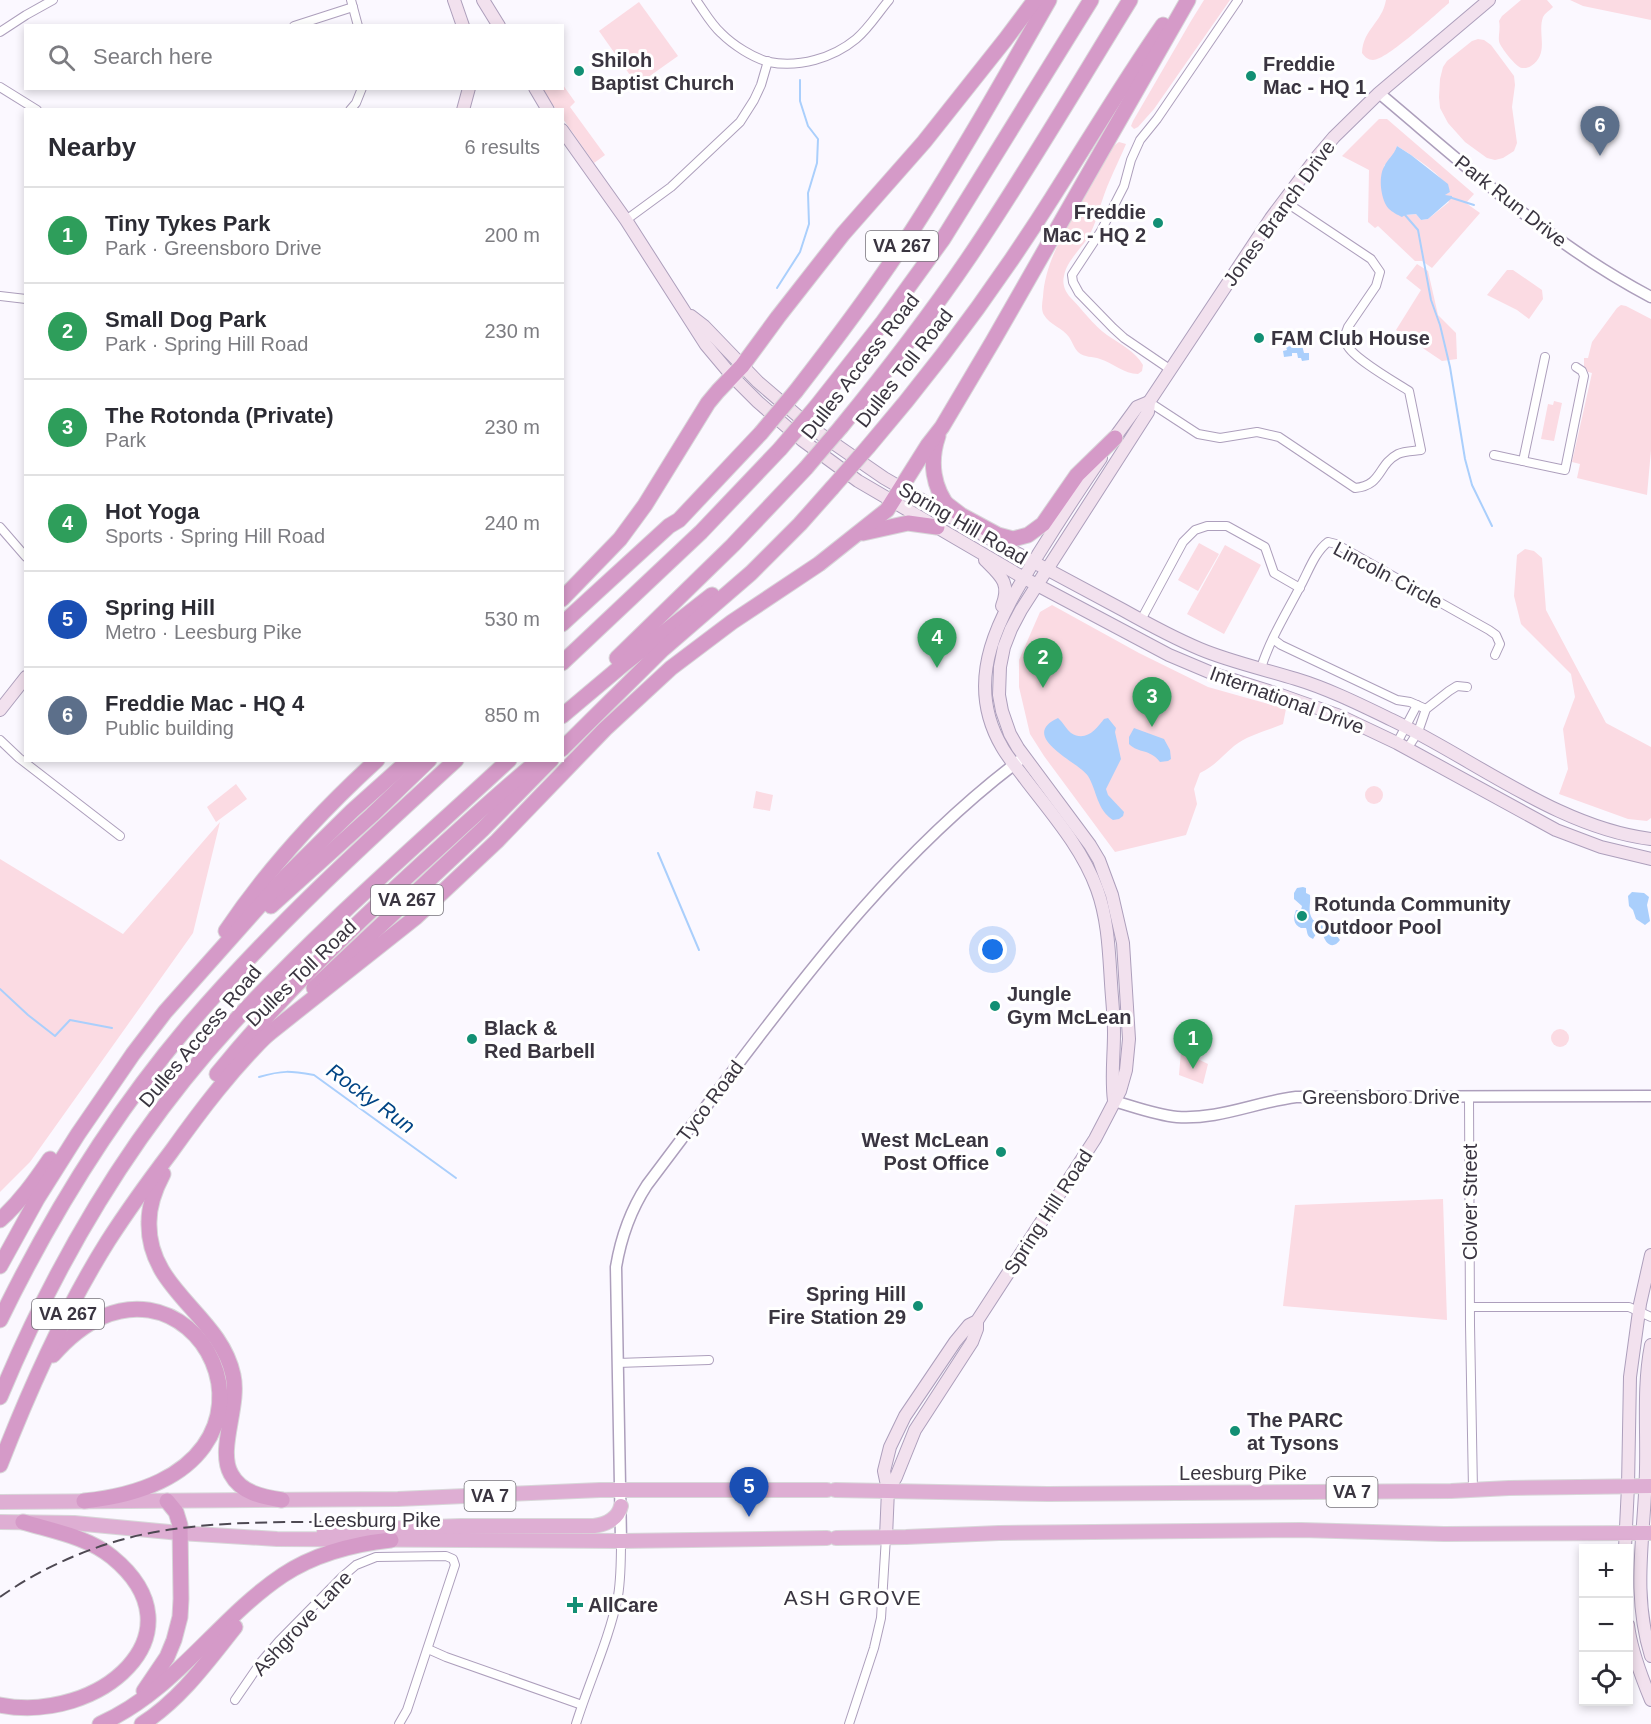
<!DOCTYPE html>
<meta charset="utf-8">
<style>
body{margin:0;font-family:Helvetica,sans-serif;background:#f2f2f3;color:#2b2b33}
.controls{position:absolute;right:18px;bottom:18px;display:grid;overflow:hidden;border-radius:0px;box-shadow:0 3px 9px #0003}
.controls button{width:54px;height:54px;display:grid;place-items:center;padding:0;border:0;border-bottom:2px solid #e1e1e2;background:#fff;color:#2b2b33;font:30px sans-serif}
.you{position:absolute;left:993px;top:950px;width:21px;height:21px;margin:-15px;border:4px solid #fff;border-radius:50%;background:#1a73e8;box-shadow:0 0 0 9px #1a73e833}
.badge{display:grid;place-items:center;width:39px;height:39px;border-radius:50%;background:#128f74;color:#fff;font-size:20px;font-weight:700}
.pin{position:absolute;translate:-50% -50px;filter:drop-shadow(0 2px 3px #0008)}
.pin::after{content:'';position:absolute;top:32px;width:21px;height:18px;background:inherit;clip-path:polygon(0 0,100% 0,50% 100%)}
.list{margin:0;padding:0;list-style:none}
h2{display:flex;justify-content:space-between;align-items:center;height:78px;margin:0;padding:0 24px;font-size:26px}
h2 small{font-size:20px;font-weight:400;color:#7c7c81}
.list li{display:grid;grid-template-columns:39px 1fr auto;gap:18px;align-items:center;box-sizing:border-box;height:96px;padding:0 24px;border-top:2px solid #e1e1e2}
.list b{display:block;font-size:22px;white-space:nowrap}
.list p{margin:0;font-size:20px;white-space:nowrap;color:#7c7c81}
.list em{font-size:20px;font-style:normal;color:#7c7c81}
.icon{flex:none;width:33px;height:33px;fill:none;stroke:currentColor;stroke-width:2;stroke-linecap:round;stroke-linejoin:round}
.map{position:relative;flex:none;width:1651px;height:1724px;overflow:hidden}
.search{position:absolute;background:#fff;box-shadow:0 3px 9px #0003;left:24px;top:24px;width:540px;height:66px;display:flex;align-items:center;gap:15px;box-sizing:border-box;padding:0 21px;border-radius:0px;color:#7c7c81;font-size:22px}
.panel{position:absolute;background:#fff;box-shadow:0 3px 9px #0003;left:24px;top:108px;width:540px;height:654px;border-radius:0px}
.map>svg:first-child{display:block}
.green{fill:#fbdbe3;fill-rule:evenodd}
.water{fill:#aacffc}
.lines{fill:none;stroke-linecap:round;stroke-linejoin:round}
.stream{stroke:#aacffc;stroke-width:2}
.minor-casing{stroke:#ad9fbc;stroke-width:10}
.tertiary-casing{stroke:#ad9fbc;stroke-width:13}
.secondary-casing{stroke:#ad9fbc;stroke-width:14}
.trunk-casing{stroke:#d8d7d9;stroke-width:16}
.motorway-casing{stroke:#d8d7d9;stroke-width:17}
.minor{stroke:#fff;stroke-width:8}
.tertiary{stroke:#fff;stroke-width:10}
.secondary{stroke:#f2e1ee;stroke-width:12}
.trunk{stroke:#deaed3;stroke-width:14}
.motorway{stroke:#d59ac8;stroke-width:15}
.rail{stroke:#4e4953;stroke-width:2;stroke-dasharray:12 6;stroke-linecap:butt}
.motorway-bridge-casing{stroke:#d8d7d9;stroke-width:17;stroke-linecap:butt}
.motorway-bridge{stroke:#d59ac8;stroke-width:15}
.poi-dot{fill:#128f74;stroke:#fff;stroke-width:2}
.labels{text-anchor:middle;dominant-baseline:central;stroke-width:6;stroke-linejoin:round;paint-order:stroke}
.shield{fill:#fff;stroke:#757279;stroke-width:1.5}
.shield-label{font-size:18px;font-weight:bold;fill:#3a3540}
.poi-label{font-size:20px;font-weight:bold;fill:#3a3540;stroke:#fff;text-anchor:start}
.street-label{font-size:20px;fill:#3a3540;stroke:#fff}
.water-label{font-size:21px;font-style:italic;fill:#004484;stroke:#fff}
.neighbourhood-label{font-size:21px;letter-spacing:1.5px;fill:#3a3540;stroke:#fff}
</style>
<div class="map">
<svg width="1651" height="1724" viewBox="0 0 1651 1724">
<rect width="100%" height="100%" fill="#fbf8ff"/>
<g class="green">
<path d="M1204,0h26l-76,109 -16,18 -4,2 -3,-3 2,-5 58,-100z"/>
<path d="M1386,0h63v3c-12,10 -62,57 -76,57 -5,0 -8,-3 -11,-7 1,-24 20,-30 24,-53z"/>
<path d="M1521,0h26l6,7c-4,4 -8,6 -10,10 -6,17 7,36 -12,49 -3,2 -5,2 -9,2 -6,-1 -19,-18 -22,-24 -3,-5 1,-15 -1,-23l3,-5z"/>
<path d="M1570,0h81v20l-68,-14z"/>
<path d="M639,2l39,54 -41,29 -38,-54z"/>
<path d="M1478,39l6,1 7,5 23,31 1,9 -3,22 5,36 -3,8 -11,7 -8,2 -8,-2 -22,-16 -17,-19 -8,-15 -1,-11 1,-18 3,-12 4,-6 25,-20z"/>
<path d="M563,85l12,17 -5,5 35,48 -11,8 -31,-44 -1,-9 -6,-1 -15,-20 21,-1z"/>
<path d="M1379,119h8l87,75 -8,9 14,10 -48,55 -10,-7h-7l-37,-35 -3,2 -7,-6 1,-52 -27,-14zM1397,146c16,10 48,30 53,46l-6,3 5,7 -21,17 -7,1 -5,-6 -11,1 -21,-49 10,-11z"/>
<path d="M1119,142l7,2c-8,19 -18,38 -24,57 -4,11 -6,21 -11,31 -7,15 -24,27 -27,44 -2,8 1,15 6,21 12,12 23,28 37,38 13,9 28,16 36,30l-1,6 -4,3c-14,0 -25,-11 -38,-15 -8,-3 -15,-1 -22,-7 -4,-4 -6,-11 -9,-15 -6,-9 -19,-12 -25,-22 -3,-5 -2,-12 -1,-18 2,-37 24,-69 42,-101 8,-15 20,-46 34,-54z"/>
<path d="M1417,264l11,7 10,44 18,18 1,26 -15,2 -46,-31 25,-40 -15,-12z"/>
<path d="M1507,270h6l29,20 1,9 -14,20 -12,-9 -30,-15z"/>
<path d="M1621,305l5,1 25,13v131l-4,45 -70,-17 3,-14 -8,-2 20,-89 -4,-1 -4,-6v-8h4l4,-16 25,-34z"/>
<path d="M1554,401l8,2 -8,38 -13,-2 7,-35 5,1z"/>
<path d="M1199,543l20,11 -21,37 -20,-11z"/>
<path d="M1225,545l36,20 -37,69 -37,-20z"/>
<path d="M1525,549l9,2 8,7 4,52 60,113 45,24v71l-4,3 -19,-2 -69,-25 9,-25 -5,-40 12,-32 -4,-23 -50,-50 -7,-28 3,-41z"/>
<path d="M1052,605l87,48 69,34 78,22 -3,15c-16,7 -35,11 -49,22 -12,10 -19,20 -34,27l-6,16 3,15 -11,31 -71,17 -71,-96 -14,-22 -11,-47v-27l21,-48z"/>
<path d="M236,784l11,15 -31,23 -9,-15z"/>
<circle cx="1374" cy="795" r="9"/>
<path d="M756,791l17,4 -3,16 -17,-3z"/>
<path d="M220,822l-27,111 -163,229 -30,30v-333l123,75z"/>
<circle cx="1560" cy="1038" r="9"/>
<path d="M1181,1051l27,13 -5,20 -24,-9z"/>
<path d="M1443,1199l4,121 -164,-14 12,-101z"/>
</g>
<g class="water">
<path d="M1397,146l14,9 37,29 2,8 -5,3 7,1v2l-24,21 -7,1 -5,-6 -11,1 -3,2c-4,-2 -10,-5 -13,-8 -8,-8 -11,-32 -5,-42 4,-9 9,-10 13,-21z"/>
<path d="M1291,342h4l1,4 6,-1 2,8h5v7l-7,1 -1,-3h-3l-1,-5h-5v3l-8,1 -1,-6 4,-1 -1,-3 5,-1z"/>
<path d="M1058,718c5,4 8,11 13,15 15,10 26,-5 33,-14l4,-1 8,10 -1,4 6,27 -15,30 2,6 16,17 -1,4 -4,3 -6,1c-16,-10 -16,-29 -25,-44 -9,-14 -71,-39 -30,-58z"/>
<path d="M1134,728l30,11 6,11 1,9 -3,2 -8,1c-11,-14 -21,-8 -31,-18v-7z"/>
<path d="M1303,887l3,1v5l4,2c1,10 -3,16 3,25l9,4 4,5h7l6,3 -2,4 3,4c-7,10 -15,4 -17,-6l-3,-2 -4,2 -3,5c-7,-3 -5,-6 -7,-11h-5c-8,-4 -8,-10 -5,-18h5l1,-4 -8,-7v-6l3,-5z"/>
<path d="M1632,892l12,1 5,4 -2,8 3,16 -5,4 -9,-6 -3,-9 -4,-4 -1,-10z"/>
</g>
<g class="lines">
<g class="stream">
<path d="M1452,198l22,7"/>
<path d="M1405,215l13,15 13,70 9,25 10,42 15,92 7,26 20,41"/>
<path d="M777,288l23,-36 9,-28 -1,-31 9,-30 1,-24 -10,-13 -8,-25v-21"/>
<path d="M658,853l41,97"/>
<path d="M0,989l28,26 27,21 15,-16 42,8"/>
<path d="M259,1077c24,-7 31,-6 55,-2l142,103"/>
</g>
<defs>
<g id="minor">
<path d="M351,0l7,26"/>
<path d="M696,0c8,11 15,24 25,33 12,12 32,25 48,29 30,6 64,-4 87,-23 13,-11 22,-26 33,-39"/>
<path d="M294,26l59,-19"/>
<path d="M0,32l26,-17 27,-15"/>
<path d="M0,87l37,23"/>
<path d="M350,110l6,-7 6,-15"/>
<path d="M626,220l45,-33 69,-65 14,-22 7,-15 7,-24"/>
<path d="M0,296l26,3"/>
<path d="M1171,370l-47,-32 -11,-10 -34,-35 -6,-11 -1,-7 29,-44 23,-45 7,-26 9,-20 17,-21 81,-119"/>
<path d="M1149,402l49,32 22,4 37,-6 22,5 76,51c28,-3 22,-23 43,-34 6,-3 16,-3 23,-4l-12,-59c-14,-9 -55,-32 -62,-46 -2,-6 -2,-12 1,-18l28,-41 4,-14 -9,-13 -87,-58"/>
<path d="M1494,455l71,15 19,-94 -2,-5 -6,-4"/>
<path d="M1523,461l22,-104"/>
<path d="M0,527l26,30"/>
<path d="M1141,620l42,-78 12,-12 12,-4h20l38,21 9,26 26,15"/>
<path d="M1273,639l8,6 116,55 13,2 16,7"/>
<path d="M1261,668c9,-29 26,-56 40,-83 8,-15 14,-33 27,-43l8,2 153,86 7,5 4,9 -5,11"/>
<path d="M0,740l19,18 101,78"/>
<path d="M1397,743l20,-38"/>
<path d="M1407,749l11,-17 8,-23 23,-18 8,-5 10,1"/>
<path d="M1469,1097l1,228 3,165"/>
<path d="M1470,1307h159l22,10"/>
<path d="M617,1363l92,-3"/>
<path d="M428,1649l18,8 136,48"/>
<path d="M235,1700l26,-38 18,-21 63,-64 14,-12 20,-8 70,-1 7,3 2,6 -48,145 -8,14"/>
<path d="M576,1724c13,-42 33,-84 42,-128 3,-18 3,-37 3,-55"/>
<path d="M849,1724l25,-76 7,-30 5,-81"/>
</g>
<g id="tertiary">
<path d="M1379,93c87,73 171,151 272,204"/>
<path d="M1114,1101c21,6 42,14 63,16 41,3 79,-15 119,-20l355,-1"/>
<path d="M621,1541l-5,-274c5,-30 14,-56 31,-82 26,-35 53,-70 79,-105 88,-117 176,-231 294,-320"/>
</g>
<g id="secondary">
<path d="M454,0l9,26"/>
<path d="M483,0l16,26"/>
<path d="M535,88l13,22"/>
<path d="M463,110l6,-22"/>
<path d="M562,130l64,90 80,125 26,31 26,26 44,38 56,41 166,97 145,77 45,19 64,20 62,22 57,27 159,87 45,17 50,12"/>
<path d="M691,316l13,10 54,56 55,47 71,49 81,47"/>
<path d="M1110,444l27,-37 12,-5"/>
<path d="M1101,458c-22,32 -42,63 -62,95 -37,60 -78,124 -37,194 6,11 16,22 24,33 26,34 56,68 71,109 11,30 12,63 14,94 1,17 3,33 3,50 0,24 -3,44 0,68"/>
<path d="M983,535c46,25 93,50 140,75 25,14 51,28 77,39 31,13 64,20 96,30 33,10 65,26 96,41 82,39 167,108 259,119"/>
<path d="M985,560c16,16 26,23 17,46"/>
<path d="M0,710l26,-33"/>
<path d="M1651,1345c-8,41 -4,82 -5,124 -1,65 -15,122 5,187"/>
<path d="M888,1490l8,-13 19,-47 57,-88 5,-13v-8"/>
<path d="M886,1537l2,-47 -4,-19 6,-24 15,-31 50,-74 14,-17 8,-4 118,-182 25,-48 6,-21 3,-31 -6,-96 -11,-48 -13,-35 -9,-15 -72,-97 -8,-14 -8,-23 -3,-16 1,-28 4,-20 7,-18 10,-19 127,-198 1,-10 122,-184 46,-61 17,-20 45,-44 110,-93"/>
<path d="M1625,1548l3,-62 2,-109 10,-73 11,-49"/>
<path d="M1628,1625c3,25 13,51 23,75"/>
</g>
<g id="trunk">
<path d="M835,1490l213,4 403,-3 58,-3 142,-2"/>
<path d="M0,1502l398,-3 202,-9h227"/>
<path d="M0,1522l74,1 106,10 97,6 344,2 206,-3"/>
<path d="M324,1532l22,-2 115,-4h133c13,-2 24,-7 27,-20"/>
<path d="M836,1538l70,-1 93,-4 302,-3 143,4 207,-1"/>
</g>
<g id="motorway">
<path d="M796,391c38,-49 76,-99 110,-151 51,-78 97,-159 143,-240"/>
<path d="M816,407l67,-85 60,-83 148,-239"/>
<path d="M841,427c45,-55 89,-112 129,-171 56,-83 107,-170 160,-256"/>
<path d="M938,436c-9,26 -5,52 12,73"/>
<path d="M868,447c67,-78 129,-162 184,-249 37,-58 72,-117 111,-173"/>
<path d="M944,502l17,13 37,20 15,4 15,-4 15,-11 34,-49 38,-37"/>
<path d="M863,533l45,-10 29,4"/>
<path d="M562,599l58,-60 25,-34 63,-102 10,-12 24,-25 36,-49 65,-83 81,-92 81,-102 30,-40"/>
<path d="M562,624l107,-98 10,-6 82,-87"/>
<path d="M617,658l116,-113 73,-77"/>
<path d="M562,663l139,-131 79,-83"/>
<path d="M562,716l63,-53 87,-68"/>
<path d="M562,749l101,-100 88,-76 49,-49 32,-36"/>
<path d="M271,906l101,-91 57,-55"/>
<path d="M226,931c43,-64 94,-119 151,-171"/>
<path d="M314,988l169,-159 68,-69"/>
<path d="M262,1039l154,-122 81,-76 108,-112 66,-61 61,-46 87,-58 68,-54 41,-65 14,-18 51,-86 195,-341"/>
<path d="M217,1074c61,-75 130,-142 201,-207 40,-36 79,-73 121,-107"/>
<path d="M163,1174c-8,15 -14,31 -14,48 -2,68 71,92 84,153 7,31 -16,74 -2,99 10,19 32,23 51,26"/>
<path d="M0,1220c20,-18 35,-39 50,-61"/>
<path d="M0,1266l37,-67 41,-65 55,-80 32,-42 121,-136 66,-65 57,-51"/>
<path d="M0,1320c51,-105 113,-205 188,-294 82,-96 175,-181 268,-266"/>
<path d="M53,1355c133,-152 282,121 31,146"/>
<path d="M0,1397c56,-135 133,-265 232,-373 86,-94 183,-177 277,-264"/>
<path d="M0,1465c30,-77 64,-154 108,-224 20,-31 41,-60 63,-89 30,-42 61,-83 98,-119"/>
<path d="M144,1691l23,-34 7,-17 6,-23 1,-18 -1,-74 -4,-13 -9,-11"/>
<path d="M0,1705c98,19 206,-71 112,-148 -24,-20 -59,-26 -89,-35"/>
<path d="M100,1724c75,-33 117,-105 183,-149 32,-21 70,-31 108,-35"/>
<path d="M142,1724c38,-24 65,-62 93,-97"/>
</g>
</defs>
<use href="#minor" class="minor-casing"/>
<use href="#tertiary" class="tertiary-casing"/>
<use href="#secondary" class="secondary-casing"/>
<use href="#trunk" class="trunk-casing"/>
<use href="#motorway" class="motorway-casing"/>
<use href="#minor" class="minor"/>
<use href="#tertiary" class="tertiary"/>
<use href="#secondary" class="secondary"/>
<use href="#trunk" class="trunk"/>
<use href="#motorway" class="motorway"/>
<path class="rail" d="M0,1597c51,-36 113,-60 174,-68 63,-9 127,-6 189,-8"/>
<defs>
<g id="motorway-bridge">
<path d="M761,433l35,-42"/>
<path d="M780,449l36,-42"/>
<path d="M806,468l35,-41"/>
<path d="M832,488l36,-41"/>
</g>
</defs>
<use href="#motorway-bridge" class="motorway-bridge-casing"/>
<use href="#motorway-bridge" class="motorway-bridge"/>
</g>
<g class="poi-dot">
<circle cx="579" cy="71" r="6"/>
<circle cx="1251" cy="76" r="6"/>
<circle cx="1158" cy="223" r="6"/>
<circle cx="1259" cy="338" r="6"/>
<circle cx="1302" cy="916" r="6"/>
<circle cx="995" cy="1006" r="6"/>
<circle cx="472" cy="1039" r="6"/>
<circle cx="1001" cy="1152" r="6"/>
<circle cx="918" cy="1306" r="6"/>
<circle cx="1235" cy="1431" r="6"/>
<path d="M572 1596h6v6h6v6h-6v6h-6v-6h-6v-6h6z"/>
</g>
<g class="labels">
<g class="shield">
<rect x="866" y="231" width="72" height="30" rx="4.5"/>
<rect x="371" y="885" width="72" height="30" rx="4.5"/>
<rect x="32" y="1299" width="72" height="30" rx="4.5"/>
<rect x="1326.5" y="1477" width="51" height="30" rx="4.5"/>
<rect x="464.5" y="1481" width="51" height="30" rx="4.5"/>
</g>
<g class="shield-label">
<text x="902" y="246">VA 267</text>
<text x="407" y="900">VA 267</text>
<text x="68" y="1314">VA 267</text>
<text x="1352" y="1492">VA 7</text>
<text x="490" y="1496">VA 7</text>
</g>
<g class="poi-label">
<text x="591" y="60">Shiloh<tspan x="591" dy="23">Baptist Church</tspan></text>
<text x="1263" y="64">Freddie<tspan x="1263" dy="23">Mac - HQ 1</tspan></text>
<text x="1146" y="212" text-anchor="end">Freddie<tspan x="1146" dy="23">Mac - HQ 2</tspan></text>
<text x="1271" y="338">FAM Club House</text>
<text x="1314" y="904">Rotunda Community<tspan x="1314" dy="23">Outdoor Pool</tspan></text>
<text x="1007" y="994">Jungle<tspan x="1007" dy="23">Gym McLean</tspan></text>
<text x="484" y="1028">Black &amp;<tspan x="484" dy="23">Red Barbell</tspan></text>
<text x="989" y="1140" text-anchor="end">West McLean<tspan x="989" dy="23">Post Office</tspan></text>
<text x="906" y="1294" text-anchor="end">Spring Hill<tspan x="906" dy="23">Fire Station 29</tspan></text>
<text x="1247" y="1420">The PARC<tspan x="1247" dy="23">at Tysons</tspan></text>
<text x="588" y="1605">AllCare</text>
</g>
<g class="street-label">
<text transform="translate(1511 201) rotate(38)">Park Run Drive</text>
<text transform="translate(1279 213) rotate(-54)">Jones Branch Drive</text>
<text transform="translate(860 366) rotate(-52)">Dulles Access Road</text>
<text transform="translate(904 368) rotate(-52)">Dulles Toll Road</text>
<text transform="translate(963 523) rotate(30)">Spring Hill Road</text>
<text transform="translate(1388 575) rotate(28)">Lincoln Circle</text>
<text transform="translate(1287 700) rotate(20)">International Drive</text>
<text transform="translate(301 973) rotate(-44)">Dulles Toll Road</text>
<text transform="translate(200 1036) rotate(-50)">Dulles Access Road</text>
<text x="1381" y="1097">Greensboro Drive</text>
<text transform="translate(710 1101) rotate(-53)">Tyco Road</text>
<text transform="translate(1470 1202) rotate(-90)">Clover Street</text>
<text transform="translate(1048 1212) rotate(-57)">Spring Hill Road</text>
<text x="1243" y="1473">Leesburg Pike</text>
<text x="377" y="1520">Leesburg Pike</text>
<text transform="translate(302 1623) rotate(-47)">Ashgrove Lane</text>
</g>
<g class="water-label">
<text transform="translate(371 1098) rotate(36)">Rocky Run</text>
</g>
<g class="neighbourhood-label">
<text x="853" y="1597">ASH GROVE</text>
</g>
</g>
</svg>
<div class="controls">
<button>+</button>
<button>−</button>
<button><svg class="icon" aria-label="locate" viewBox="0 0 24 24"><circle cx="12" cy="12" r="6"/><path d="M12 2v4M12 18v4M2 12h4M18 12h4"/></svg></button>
</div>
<div class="you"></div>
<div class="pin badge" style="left:1193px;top:1069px;background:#2e9e5b">1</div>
<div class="pin badge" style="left:1043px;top:688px;background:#2e9e5b">2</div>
<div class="pin badge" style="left:1152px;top:727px;background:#2e9e5b">3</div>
<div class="pin badge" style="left:937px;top:668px;background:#2e9e5b">4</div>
<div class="pin badge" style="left:749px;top:1517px;background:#1a4fb4">5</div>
<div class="pin badge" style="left:1600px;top:156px;background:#5c6f8a">6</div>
<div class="search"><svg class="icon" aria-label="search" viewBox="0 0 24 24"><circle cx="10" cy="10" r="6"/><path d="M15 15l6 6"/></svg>Search here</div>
<section class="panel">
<h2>Nearby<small>6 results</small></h2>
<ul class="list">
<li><span class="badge" style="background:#2e9e5b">1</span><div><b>Tiny Tykes Park</b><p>Park · Greensboro Drive</p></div><em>200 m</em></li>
<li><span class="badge" style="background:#2e9e5b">2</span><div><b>Small Dog Park</b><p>Park · Spring Hill Road</p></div><em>230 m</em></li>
<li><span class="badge" style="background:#2e9e5b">3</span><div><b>The Rotonda (Private)</b><p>Park</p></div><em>230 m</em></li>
<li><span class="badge" style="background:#2e9e5b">4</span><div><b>Hot Yoga</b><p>Sports · Spring Hill Road</p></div><em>240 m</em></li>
<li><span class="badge" style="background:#1a4fb4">5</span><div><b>Spring Hill</b><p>Metro · Leesburg Pike</p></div><em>530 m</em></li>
<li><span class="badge" style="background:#5c6f8a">6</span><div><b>Freddie Mac - HQ 4</b><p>Public building</p></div><em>850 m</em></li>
</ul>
</section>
</div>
